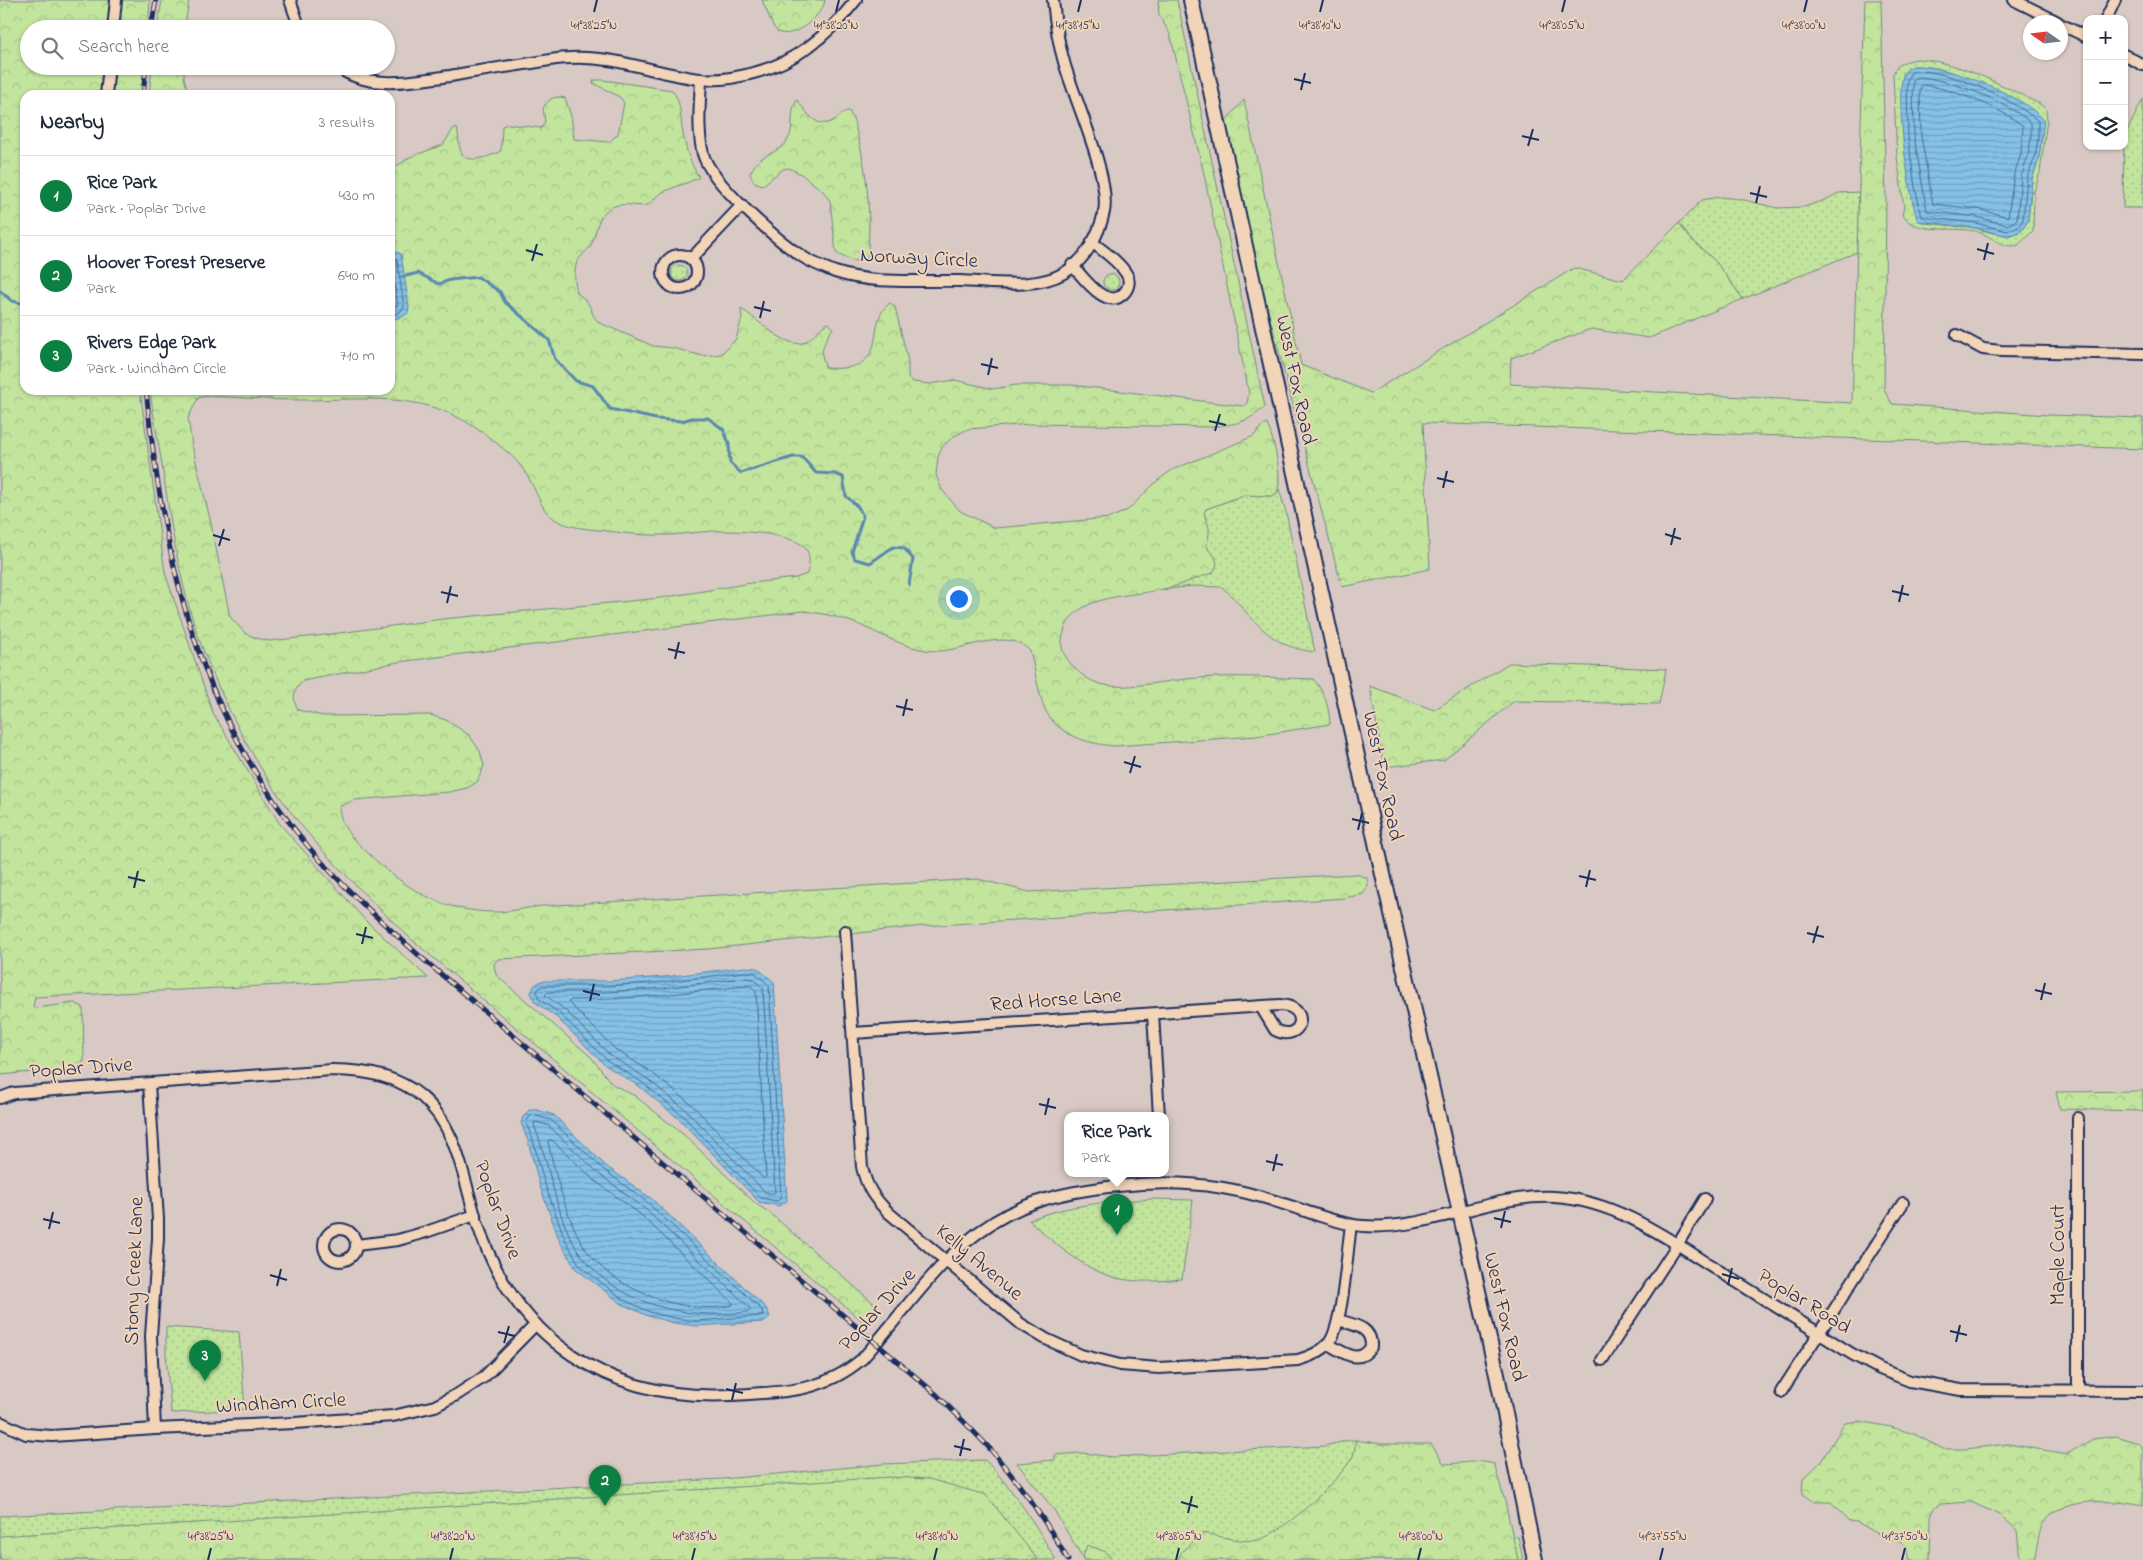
<!DOCTYPE html>
<meta charset="utf-8">
<style>
body{margin:0;font-family:"Indie Flower",sans-serif;background:#f6f6f7;color:#1f2937}
.controls{position:absolute;right:15px;top:15px;display:grid;overflow:hidden;border-radius:10px;box-shadow:0 1px 4px #0004}
.controls button{width:45px;height:45px;display:grid;place-items:center;padding:0;border:0;border-bottom:1px solid #e0e1e3;background:#fff;color:#1f2937;font:25px sans-serif}
.compass{position:absolute;left:2023px;top:15px;width:45px;height:45px;border-radius:50%;background:#fff;box-shadow:0 1px 4px #0004;rotate:284deg}
.you{position:absolute;left:958px;top:598px;width:18px;height:18px;margin:-12px;border:4px solid #fff;border-radius:50%;background:#1a73e8;box-shadow:0 0 0 8px #1a73e833}
.badge{display:grid;place-items:center;width:32px;height:32px;border-radius:50%;background:#0b8043;color:#fff;font-size:16px;font-weight:700}
.pin{position:absolute;translate:-50% -41px;filter:drop-shadow(0 1px 2px #0008)}
.pin::after{content:'';position:absolute;top:26px;width:18px;height:15px;background:inherit;clip-path:polygon(0 0,100% 0,50% 100%)}
.popup{position:absolute;left:1064px;top:1112px;width:105px;height:65px;box-sizing:border-box;display:grid;place-content:center;border-radius:10px;background:#fff;filter:drop-shadow(0 1px 4px #0005);font-size:16px;white-space:nowrap;color:#747a83}
.popup b{font-size:19px;color:#1f2937}
.popup::after{content:'';position:absolute;left:50%;top:100%;margin-left:-10px;border:10px solid transparent;border-top-color:#fff}
.list{margin:0;padding:0;list-style:none}
h2{display:flex;justify-content:space-between;align-items:center;height:65px;margin:0;padding:0 20px;font-size:21px}
h2 small{font-size:16px;font-weight:400;color:#747a83}
.list li{display:grid;grid-template-columns:32px 1fr auto;gap:15px;align-items:center;box-sizing:border-box;height:80px;padding:0 20px;border-top:1px solid #e0e1e3}
.list b{display:block;font-size:19px;white-space:nowrap}
.list p{margin:0;font-size:16px;white-space:nowrap;color:#747a83}
.list em{font-size:16px;font-style:normal;color:#747a83}
.icon{flex:none;width:28px;height:28px;fill:none;stroke:currentColor;stroke-width:2;stroke-linecap:round;stroke-linejoin:round}
.map{position:relative;flex:none;width:2143px;height:1560px;overflow:hidden}
.search{position:absolute;background:#fff;box-shadow:0 1px 4px #0004;left:20px;top:20px;width:375px;height:55px;display:flex;align-items:center;gap:12px;box-sizing:border-box;padding:0 18px;border-radius:28px;color:#747a83;font-size:19px}
.panel{position:absolute;background:#fff;box-shadow:0 1px 4px #0004;left:20px;top:90px;width:375px;height:305px;border-radius:15px}
.map>svg:first-child{display:block}
.grass{fill:url(#grass-dots);stroke:#6e8a7e;fill-rule:evenodd}
.forest{fill:url(#forest-crowns);stroke:#6e8a7e;fill-rule:evenodd}
.water{fill:url(#water-rules);stroke:#5b87b0}
.lines{fill:none;stroke-linecap:round;stroke-linejoin:round}
.shore{stroke:#466a94;stroke-width:1}
.stream{stroke:#5b87b0;stroke-width:3}
.street-casing{stroke:#1b2f5e;stroke-width:14}
.secondary-casing{stroke:#1b2f5e;stroke-width:18}
.street{stroke:#f2d4b8;stroke-width:10}
.secondary{stroke:#f2d4b8;stroke-width:14}
.rail-casing{stroke:#1b2f5e;stroke-width:5}
.rail{stroke:#f2d4b8;stroke-width:3;stroke-dasharray:9;stroke-linecap:butt}
.ticks{fill:none;stroke:#1b2f5e;stroke-width:2}
.labels{text-anchor:middle;dominant-baseline:central;stroke-width:4;stroke-linejoin:round;paint-order:stroke}
.street-label{font-size:21px;fill:#1b2f5e;stroke:#f2d4b8}
.ticks-label{font-size:12px;text-anchor:middle;fill:#1b2f5e;stroke:#f2d4b8;stroke-width:4;stroke-linejoin:round;paint-order:stroke}
</style>
<div class="map">
<svg width="2143" height="1560" viewBox="0 0 2143 1560">
<defs>
<pattern id="grass-dots" width="8" height="8" patternUnits="userSpaceOnUse" patternTransform="scale(1.25)"><rect width="8" height="8" fill="#c2e49d"/><path d="M2 2h.1M6 6h.1" fill="none" stroke="#a6c48a" stroke-width="1.8" stroke-linecap="round"/></pattern>
<pattern id="forest-crowns" width="20" height="18" patternUnits="userSpaceOnUse" patternTransform="scale(1.25)"><rect width="20" height="18" fill="#c2e49d"/><path d="M2 6a3 3 0 1 1 6 0M12 15a3 3 0 1 1 6 0" fill="none" stroke="#a6c48a"/></pattern>
<pattern id="water-rules" width="6" height="5" patternUnits="userSpaceOnUse" patternTransform="scale(1.25)"><rect width="6" height="5" fill="#86c2e6"/><path d="M0 2.5h6" fill="none" stroke="#6d9ebe"/></pattern>
</defs>
<rect width="100%" height="100%" fill="#d9c9c4"/>
<filter id="ink" filterUnits="userSpaceOnUse"><feTurbulence type="fractalNoise" baseFrequency=".02" numOctaves="2"/><feDisplacementMap in="SourceGraphic" scale="10" xChannelSelector="R" yChannelSelector="G"/><feConvolveMatrix kernelMatrix="1 2 1 2 8 2 1 2 1" color-interpolation-filters="sRGB"/></filter>
<g filter="url(#ink)">
<g class="grass">
<path d="M1917,59c44,3 84,26 123,45l6,5 1,11 -7,52 -6,20 -1,39 -15,14c-14,4 -24,-7 -37,-12 -21,-9 -64,4 -79,-18l2,-8 -7,-50 -4,-83c4,-11 13,-13 24,-15zM1913,66c50,-1 90,35 129,62l-3,31 -7,20 -4,42 -7,10 -6,3 -22,-1 -18,-5 -51,-5 -8,-8 -13,-77z"/>
<path d="M2143,99v109h-20l1,-71z"/>
<path d="M1859,192l-2,60 -114,47 -27,-37 -27,-25 -10,-14 23,-23 17,-3 21,2 37,9 27,-1 21,-7 14,-7z"/>
<circle cx="679" cy="273" r="8"/>
<circle cx="1111" cy="282" r="8"/>
<path d="M1279,489l7,23 29,140c-33,-4 -47,-16 -69,-40 -8,-9 -15,-18 -24,-25l-30,-1 -31,4 52,-18 -6,-26 2,-17 -5,-16 2,-4 38,-14 28,1 5,-3z"/>
<path d="M1150,1199l43,1 -11,79c-22,2 -45,4 -66,-1 -33,-9 -62,-35 -87,-58 40,-16 79,-18 121,-21z"/>
<path d="M166,1327l73,5 6,77 -70,4 -4,-1 -5,-58z"/>
<path d="M1350,1440h6l-1,3 17,-1 21,106 125,-12 5,24h-439l-30,-50 -37,-47 38,-3v-5l27,-2 30,4 212,-11z"/>
<path d="M985,1460c28,29 51,65 71,100h-1056v-44l723,-37 161,-15z"/>
</g>
<g class="forest">
<path d="M0,0h150l-2,29h-119v37h117l-2,29h-119v295h115l25,183 48,140 66,110 86,97 63,58 -393,19 -2,10 3,1 38,-5 9,4 1,54 -5,6 -5,1 -74,7z"/>
<path d="M162,0h27l-4,26 3,3h-31z"/>
<path d="M762,0h63c-2,16 -38,46 -51,28z"/>
<path d="M1158,0h19l88,407c-24,19 -25,15 -53,20l-181,-3 -63,5 -14,7 -12,11 -4,10 -2,18 6,15 18,21 35,17 115,-10 18,-8 29,-29 15,-11 82,-34 7,-9 6,-3c7,16 16,53 10,69l-5,3 -28,-1 -38,14 -2,4c1,5 5,11 5,16 1,14 -8,16 6,27l2,8 -4,9c-18,5 -35,14 -54,17 -32,7 -87,4 -96,45 -2,8 -2,15 3,22 7,13 24,26 39,28 23,5 68,-6 94,-7 38,-3 76,0 114,1 12,13 16,28 17,45l-74,12 -141,10c-27,-2 -58,-11 -70,-37 -7,-16 -10,-41 -15,-58 -20,-24 -65,-1 -91,0 -32,0 -58,-18 -87,-29 -16,-6 -32,-9 -49,-11l-405,51 -95,19c-10,10 -11,16 -5,29l25,6 107,-1 16,5 23,15 11,16 4,15 -7,16 -10,6 -18,4 -95,8 -15,7c2,23 14,31 30,47 37,36 76,59 130,58 13,-1 28,-4 42,-6l437,-27 51,13 327,-18 11,4 1,9 -5,7 -18,4 -421,28 -216,23 -210,10 -4,5 2,11 95,82 21,27 23,12 49,39 72,69 14,9 109,95 -13,16 -456,-386c-48,-46 -97,-92 -135,-148 -31,-45 -64,-114 -81,-166 -16,-51 -24,-106 -32,-159 -4,-25 -9,-50 -12,-75h240v-223l7,-1 13,-9 33,-12 11,-17h3c2,7 1,16 4,24 5,14 30,4 40,-1l1,-25 6,-2 33,4 4,-6 -2,-14c6,-9 11,-13 22,-10l6,18 3,23 35,3 9,-8 6,-31 -4,-6 -27,-14 1,-3h9l69,10c9,11 8,24 10,38 3,18 7,34 17,49 -13,8 -30,10 -42,19 -3,2 -5,7 -8,8 -12,6 -28,-7 -44,8 -9,8 -9,25 -15,35 -4,5 -10,9 -13,15 -4,10 -2,21 0,31 4,3 9,7 12,12 4,7 3,12 11,18l53,23 20,2 30,8 18,-2 15,-15 6,-21 -1,-9c15,8 46,42 64,33 10,-5 14,-16 24,-19l4,5c-9,14 -15,24 -7,40 70,5 36,-45 64,-65l5,4 13,54v17l5,4 17,2 25,-4 38,9 23,-4h55l172,21 4,-3 2,-10 -45,-219 -34,-140 -11,-19zM206,396c31,1 63,4 94,4 53,0 111,-8 159,18 16,8 49,32 60,46 28,34 13,58 69,65 24,2 50,7 75,6 21,0 42,-5 64,-4 17,0 69,3 79,18 5,7 3,17 1,25l-11,4 -45,5 -90,15 -218,21 -126,17 -48,5 -13,-3 -11,-5 -15,-16 -20,-98 -18,-74 -4,-27 10,-20z"/>
<path d="M1865,0h16l5,201 -2,188 8,15 156,11 95,3v31l-720,-26 7,146 -88,18 -123,-459 25,-28 57,265 70,28 203,-125 49,12 56,-57 10,14 27,25 27,37 -94,39 -58,-9 -80,29 -1,26 342,19z"/>
<path d="M152,66h32v12l5,17h-40z"/>
<path d="M797,100c10,13 21,32 39,19 5,-3 6,-8 13,-8l4,8c14,46 19,94 14,141 -12,3 -20,-1 -31,-7l-6,-52 -7,-10 -22,-17 -12,-6 -6,1 -20,16 -9,-3 -4,-8c9,-23 27,-18 37,-33 9,-12 1,-28 10,-41z"/>
<path d="M1509,663l157,6 -7,35 -145,-3 -70,59 -60,7 -14,-81 64,24z"/>
<path d="M2143,1091v20l-83,-2 -4,-17z"/>
<path d="M1859,1421l32,6 23,7 29,15h22l43,-5 59,10 26,-15 24,-3 21,7 5,6v57c-26,-6 -82,-10 -99,16 -6,10 -7,27 -10,38h-14l-3,-30 -17,-15 -29,-13 -30,2 -7,4 -3,8 -1,44h-21l-3,-13 -5,-5 -21,-7 -23,-13 -7,-1 -19,-19h-17l-12,-8 1,-15 17,-16 25,-40z"/>
<path d="M1356,1440l25,4h50l13,20c17,0 34,-5 50,0l11,37 13,59h-340l4,-9 22,-18c14,3 41,10 54,7 25,-7 83,-61 95,-84 2,-5 2,-11 3,-16z"/>
<path d="M889,1477l40,2 57,16 52,65h-1038v-24z"/>
<path d="M1087,1545l19,7 7,8h-31z"/>
</g>
<g class="water">
<path d="M1913,66c35,-1 108,28 131,54l-5,39 -7,20 -4,42 -7,10 -13,5 -33,-8 -57,-7c-9,-22 -24,-128 -14,-148 2,-4 6,-5 9,-7z"/>
<path d="M390,250l11,4 8,53 -1,6 -6,4 -12,3z"/>
<path d="M745,967l12,1 17,14 13,219 -8,5 -20,-4 -80,-83 -39,-32 -35,-22 -49,-48 -21,-15 -4,-9 3,-7 7,-5h67l56,-4z"/>
<path d="M529,1110h8l17,5 52,51 46,33 114,109 4,8 -5,6 -69,4 -22,-3 -26,-7 -26,-12 -46,-35 -16,-27 -21,-58 -11,-43 -7,-18 2,-6z"/>
</g>
<g class="lines">
<g class="shore">
<path d="M1915,71c35,-1 97,27 123,50v17l-3,19 -8,21 -4,42 -5,7 -11,4 -31,-8 -54,-6 -7,-30 -7,-50 -1,-56 3,-7z"/>
<path d="M1921,77c33,4 85,24 110,46v15l-3,18 -7,21 -4,42 -3,3 -7,3 -30,-8 -50,-6 -13,-74 -1,-55 2,-4z"/>
<path d="M1923,85c27,3 79,23 100,41l-2,28 -7,21 -6,42 -30,-8 -45,-5 -12,-68 -1,-44 1,-5z"/>
<path d="M390,255l7,4 7,48 -4,5 -10,3"/>
<path d="M390,262l8,43 -8,4"/>
<path d="M745,972l10,1 14,12 12,212 -4,4 -16,-3 -78,-82 -40,-33 -35,-22 -49,-48 -20,-14 -2,-6 1,-4 5,-3h65l56,-4z"/>
<path d="M745,978l8,1 10,9 12,204 -3,2 -7,-2 -78,-81 -41,-33 -35,-22 -47,-47 -19,-14 3,-3h60l56,-4z"/>
<path d="M746,986h5l5,5 10,186 -2,2 -72,-74 -41,-33 -35,-22 -48,-48 3,-2c59,0 116,-8 175,-14z"/>
<path d="M532,1115l19,5 52,49 45,34 114,107 1,6 -67,5 -22,-3 -24,-6 -26,-12 -44,-34 -15,-27 -21,-57 -11,-42 -7,-17 2,-4z"/>
<path d="M535,1122l13,3 51,49 45,34 106,100v3c-9,3 -20,2 -30,3 -58,2 -123,-22 -150,-77 -17,-36 -21,-76 -36,-112z"/>
<path d="M549,1140h3l42,40 46,34 92,88 1,3c-46,11 -113,-13 -142,-49 -21,-24 -36,-82 -43,-114z"/>
</g>
<g class="stream">
<path d="M402,277l16,-4 21,11 11,-4 28,-3 22,15 5,10 44,38 6,19 21,22 17,5 17,23 46,10 26,2 10,-3h16l15,11 6,14 1,20 11,10 52,-16h9l14,16 19,1 8,3 3,19 12,11 5,9 -11,36 3,7 15,4 23,-16 11,1 9,11 -4,26"/>
<path d="M0,291l12,10 13,3"/>
</g>
<defs>
<g id="street">
<path d="M290,0l10,29"/>
<path d="M2014,0l44,22"/>
<path d="M2106,19l9,-19"/>
<path d="M2060,24l27,13"/>
<path d="M113,29l3,-29"/>
<path d="M2124,55l19,10"/>
<path d="M336,66c34,25 76,15 114,10 27,-5 55,-9 82,-13 13,-2 26,-5 38,-5 45,-3 86,16 130,21 18,2 40,-2 57,-7 41,-11 73,-39 99,-72"/>
<path d="M701,79c-1,25 -4,51 2,75 8,29 74,86 100,103 9,6 22,11 32,15 39,13 84,8 125,9 32,1 74,9 104,-8 21,-12 35,-38 40,-61 7,-35 -30,-113 -40,-150 -6,-20 -9,-41 -11,-62"/>
<path d="M106,95l3,-29"/>
<circle cx="680" cy="272" r="17"/>
<path d="M691,259l51,-54"/>
<path d="M1072,265c11,12 35,47 52,28 5,-5 6,-13 3,-18 -7,-13 -24,-24 -35,-33"/>
<path d="M1957,335l26,14 18,2 142,3"/>
<path d="M845,931l17,236c5,21 11,30 27,46l132,111 25,15 35,16 39,10 39,3 139,-8c11,-3 23,-8 31,-17 14,-18 18,-92 22,-118"/>
<path d="M1153,1014l6,102"/>
<path d="M853,1033l427,-28c32,1 22,39 -5,25l-14,-23"/>
<path d="M149,1084l9,135v20l-7,97 4,93"/>
<path d="M0,1098l14,-5 318,-23c31,0 64,5 89,26 37,31 42,83 56,126 37,117 131,179 253,173 50,-3 91,-1 132,-36 34,-37 64,-82 103,-116 47,-40 94,-51 153,-57 36,-4 70,-4 105,2 31,5 61,16 91,26 16,5 32,11 49,12 66,5 125,-32 191,-29 63,3 119,45 170,77 43,27 85,53 128,80l28,15 30,12 51,9 182,1"/>
<circle cx="340" cy="1245" r="16"/>
<path d="M356,1245l42,-5 28,-8 49,-17"/>
<path d="M1328,1344c15,8 31,22 43,3 1,-20 -16,-22 -33,-27"/>
<path d="M1602,1360l75,-115 28,-46"/>
<path d="M2078,1391v-273"/>
<path d="M1781,1392l122,-189"/>
<path d="M0,1422l26,12 26,2 103,-7 140,-6 98,-7 42,-10 23,-12 26,-17 52,-53"/>
</g>
<path id="secondary" d="M1191,0l193,879 112,491 39,190"/>
</defs>
<use href="#street" class="street-casing"/>
<use href="#secondary" class="secondary-casing"/>
<use href="#street" class="street"/>
<use href="#secondary" class="secondary"/>
<defs>
<g id="rail">
<path d="M151,29l5,-29"/>
<path d="M143,95l3,-29"/>
<path d="M146,390c17,169 51,321 161,455 35,42 76,78 116,114l514,436c18,18 37,36 54,55 29,34 55,71 77,110"/>
</g>
</defs>
<use href="#rail" class="rail-casing"/>
<use href="#rail" class="rail"/>
</g>
</g>
<path class="ticks" d="M594,12l3,-12M836,12l3,-12M1078,12l3,-12M1320,12l3,-12M1562,12l3,-12M1804,12l3,-12M1294,79l17,4M1301,90l4,-17M1522,136l17,4M1528,146l5,-17M1750,193l17,4M1756,203l4,-17M1977,249l17,5M526,250l17,5M1984,260l4,-17M532,261l5,-17M754,307l17,4M760,318l4,-17M981,364l17,4M988,375l4,-17M1209,421l17,4M1215,431l5,-17M1437,478l17,4M1443,488l4,-17M1665,534l16,5M213,535l17,5M1671,545l4,-17M219,546l5,-17M1892,591l17,4M441,592l17,4M1899,602l4,-17M447,603l4,-17M668,649l17,4M675,659l4,-17M896,706l17,4M903,716l4,-17M1124,762l17,5M1130,773l5,-17M1352,819l17,4M1358,830l4,-17M1579,876l17,4M128,877l17,4M1586,887l4,-17M134,888l4,-17M1807,933l17,4M356,934l17,4M1813,943l5,-17M362,944l4,-17M2035,990l17,4M583,991l17,4M2041,1000l4,-17M590,1001l4,-17M811,1047l17,5M817,1058l5,-17M1039,1104l17,4M1045,1115l4,-17M1266,1161l17,4M1273,1171l4,-17M1494,1218l17,4M43,1219l17,4M1501,1228l4,-17M49,1229l4,-17M1722,1274l17,5M270,1275l17,5M1728,1285l4,-17M277,1286l4,-17M1950,1331l17,4M498,1332l17,4M1956,1342l4,-17M504,1343l5,-17M726,1389l17,4M732,1400l4,-17M954,1446l17,4M960,1456l4,-17M1181,1502l17,5M1188,1513l4,-17M208,1560l3,-12M450,1560l3,-12M692,1560l3,-12M934,1560l3,-12M1176,1560l3,-12M1418,1560l3,-12M1660,1560l3,-12M1902,1560l3,-12"/>
<g class="labels">
<g class="street-label">
<text transform="translate(919 259) rotate(3)">Norway Circle</text>
<text transform="translate(1295 380) rotate(78)">West Fox Road</text>
<text transform="translate(1382 776) rotate(78)">West Fox Road</text>
<text transform="translate(1056 1001) rotate(-4)">Red Horse Lane</text>
<text transform="translate(81 1069) rotate(-4)">Poplar Drive</text>
<text transform="translate(497 1210) rotate(70)">Poplar Drive</text>
<text transform="translate(2059 1255) rotate(-90)">Maple Court</text>
<text transform="translate(979 1263) rotate(40)">Kelly Avenue</text>
<text transform="translate(135 1271) rotate(-88)">Stony Creek Lane</text>
<text transform="translate(1804 1302) rotate(32)">Poplar Road</text>
<text transform="translate(878 1310) rotate(-48)">Poplar Drive</text>
<text transform="translate(1504 1317) rotate(77)">West Fox Road</text>
<text transform="translate(281 1404) rotate(-3)">Windham Circle</text>
</g>
</g>
<g class="ticks-label">
<text x="594" y="29">41°38'25"N</text>
<text x="836" y="29">41°38'20"N</text>
<text x="1078" y="29">41°38'15"N</text>
<text x="1320" y="29">41°38'10"N</text>
<text x="1562" y="29">41°38'05"N</text>
<text x="1804" y="29">41°38'00"N</text>
<text x="211" y="1540">41°38'25"N</text>
<text x="453" y="1540">41°38'20"N</text>
<text x="695" y="1540">41°38'15"N</text>
<text x="937" y="1540">41°38'10"N</text>
<text x="1179" y="1540">41°38'05"N</text>
<text x="1421" y="1540">41°38'00"N</text>
<text x="1663" y="1540">41°37'55"N</text>
<text x="1905" y="1540">41°37'50"N</text>
</g>
</svg>
<div class="controls">
<button>+</button>
<button>−</button>
<button><svg class="icon" aria-label="layers" viewBox="0 0 24 24"><path d="M12 4l9 5-9 5-9-5zM3 14l9 5 9-5"/></svg></button>
</div>
<svg class="compass" viewBox="-18 -18 36 36"><path d="M0-13l5 13h-10z" fill="#e53935"/><path d="M0 13l5-13h-10z" fill="#747a83"/></svg>
<div class="you"></div>
<div class="pin badge" style="left:1117px;top:1235px">1</div>
<div class="popup"><b>Rice Park</b>Park</div>
<div class="pin badge" style="left:605px;top:1506px">2</div>
<div class="pin badge" style="left:205px;top:1381px">3</div>
<div class="search"><svg class="icon" aria-label="search" viewBox="0 0 24 24"><circle cx="10" cy="10" r="6"/><path d="M15 15l6 6"/></svg>Search here</div>
<section class="panel">
<h2>Nearby<small>3 results</small></h2>
<ul class="list">
<li><span class="badge">1</span><div><b>Rice Park</b><p>Park · Poplar Drive</p></div><em>430 m</em></li>
<li><span class="badge">2</span><div><b>Hoover Forest Preserve</b><p>Park</p></div><em>640 m</em></li>
<li><span class="badge">3</span><div><b>Rivers Edge Park</b><p>Park · Windham Circle</p></div><em>710 m</em></li>
</ul>
</section>
</div>
